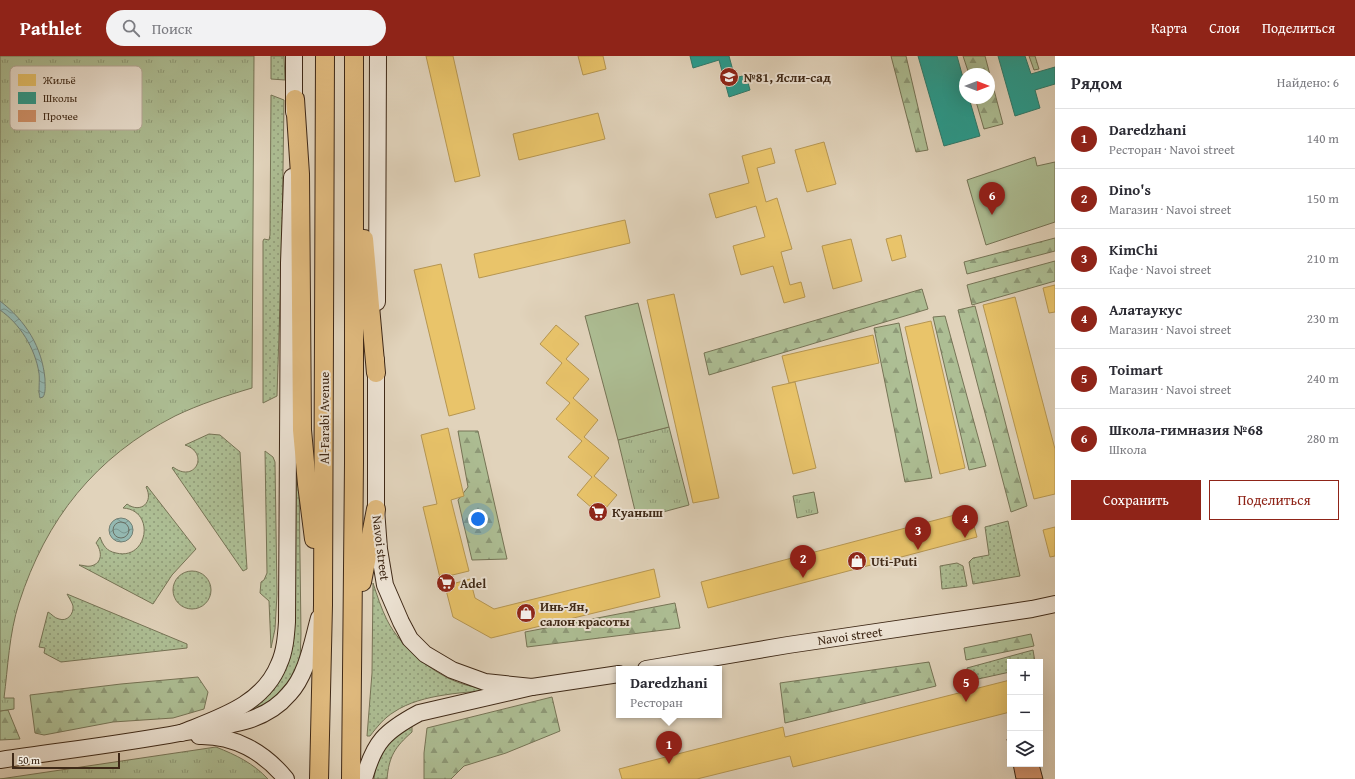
<!DOCTYPE html>
<html lang="ru">
<meta charset="utf-8">
<style>
body{margin:0;font-family:"Gentium Book Plus",serif;background:#f2f2f3;color:#2b2b33}
.controls{position:absolute;right:12px;bottom:12px;display:grid;overflow:hidden;border-radius:0px;box-shadow:0 4px 16px #0002}
.controls button{width:36px;height:36px;display:grid;place-items:center;padding:0;border:0;border-bottom:1px solid #e1e1e2;background:#fff;color:#2b2b33;font:20px sans-serif}
.compass{position:absolute;left:959px;top:12px;width:36px;height:36px;border-radius:50%;background:#fff;box-shadow:0 4px 16px #0002;rotate:90deg}
.scale{position:absolute;left:12px;bottom:10px;width:108px;box-sizing:border-box;padding-left:4px;border:2px solid #3f2917;border-top:0;font-size:11px;line-height:14px;white-space:nowrap;color:#3f2917;-webkit-text-stroke:3px #ece2d3;paint-order:stroke}
.you{position:absolute;left:478px;top:463px;width:14px;height:14px;margin:-10px;border:3px solid #fff;border-radius:50%;background:#1a73e8;box-shadow:0 0 0 6px #1a73e833}
.badge{display:grid;place-items:center;width:26px;height:26px;border-radius:50%;background:#8f2418;color:#fff;font-size:13px;font-weight:700}
.pin{position:absolute;translate:-50% -33px;filter:drop-shadow(0 1px 2px #0008)}
.pin::after{content:'';position:absolute;top:21px;width:14px;height:12px;background:inherit;clip-path:polygon(0 0,100% 0,50% 100%)}
.popup{position:absolute;left:616px;top:610px;width:106px;height:52px;box-sizing:border-box;display:grid;place-content:center;border-radius:0px;background:#fff;filter:drop-shadow(0 1px 3px #0005);font-size:13px;white-space:nowrap;color:#7c7c81}
.popup b{font-size:15px;color:#2b2b33}
.popup::after{content:'';position:absolute;left:50%;top:100%;margin-left:-8px;border:8px solid transparent;border-top-color:#fff}
.list{margin:0;padding:0;list-style:none}
h2{display:flex;justify-content:space-between;align-items:center;height:52px;margin:0;padding:0 16px;font-size:17px}
h2 small{font-size:13px;font-weight:400;color:#7c7c81}
.list li{display:grid;grid-template-columns:26px 1fr auto;gap:12px;align-items:center;box-sizing:border-box;height:60px;padding:0 16px;border-top:1px solid #e1e1e2}
.list b{display:block;font-size:15px;white-space:nowrap}
.list p{margin:0;font-size:13px;white-space:nowrap;color:#7c7c81}
.list em{font-size:13px;font-style:normal;color:#7c7c81}
.actions{display:flex;gap:8px;padding:12px 16px}
.actions a{flex:1;padding:9px 0;border:1px solid #8f2418;border-radius:0px;text-align:center;font-size:14px;color:#8f2418}
.actions .main{background:#8f2418;color:#fff}
.icon{flex:none;width:22px;height:22px;fill:none;stroke:currentColor;stroke-width:2;stroke-linecap:round;stroke-linejoin:round}
.map{position:relative;flex:none;width:1055px;height:723px;overflow:hidden}
header{display:flex;align-items:center;gap:24px;box-sizing:border-box;height:56px;padding:0 20px;background:#8f2418;color:#fff}
header strong{font-size:19px}
nav{display:flex;gap:22px;margin-inline-start:auto;font-size:14px}
.search{width:280px;height:36px;background:#f2f2f3;display:flex;align-items:center;gap:10px;box-sizing:border-box;padding:0 14px;border-radius:22px;color:#7c7c81;font-size:15px}
main{display:flex}
aside{flex:1;background:#fff}
.map>svg:first-child{display:block}
.grass{fill:url(#grass-dots);stroke:#767456}
.forest{fill:url(#forest-firs);stroke:#767456}
.park{fill:url(#park-tufts);stroke:#767456}
.garden{fill:#adbe94;stroke:#767456}
.water{fill:url(#water-waves);stroke:#727f73}
.homes{fill:#e9c46a;stroke:#b69651}
.schools{fill:#2a9d8f;stroke:#307a6b}
.lines{fill:none;stroke-linecap:round;stroke-linejoin:round}
.shore{stroke:#6a7064;stroke-width:1}
.building{fill:#d4946c;stroke:#3f2917}
.secondary-casing{stroke:#3f2917;stroke-width:18}
.primary-casing{stroke:#3f2917;stroke-width:20}
.secondary{stroke:#ece2d3;stroke-width:16}
.primary{stroke:#e0ba7e;stroke-width:18}
.labels{text-anchor:middle;dominant-baseline:central;stroke-width:4;stroke-linejoin:round;paint-order:stroke}
.poi-label{font-size:13px;font-weight:bold;fill:#3f2917;stroke:#ece2d3;text-anchor:start}
.street-label{font-size:13px;fill:#3f2917;stroke:#ece2d3}
.key{fill:#ece2d3;stroke:#b8aa9b;stroke-width:1}
.key-label{font-size:11px;fill:#3f2917}
</style>
<header>
<strong>Pathlet</strong>
<div class="search"><svg class="icon" aria-label="search" viewBox="0 0 24 24"><circle cx="10" cy="10" r="6"/><path d="M15 15l6 6"/></svg>Поиск</div>
<nav><a>Карта</a><a>Слои</a><a>Поделиться</a></nav>
</header>
<main>
<div class="map">
<svg width="1055" height="723" viewBox="0 0 1055 723">
<defs>
<pattern id="grass-dots" width="8" height="8" patternUnits="userSpaceOnUse"><rect width="8" height="8" fill="#adbe94"/><path d="M2 2h.1M6 6h.1" fill="none" stroke="#8e9a78" stroke-width="1.8" stroke-linecap="round"/></pattern>
<pattern id="forest-firs" width="22" height="20" patternUnits="userSpaceOnUse"><rect width="22" height="20" fill="#adbe94"/><path d="M5 1l3.5 6h-7zM16 11l3.5 6h-7z" fill="#8e9a78"/></pattern>
<pattern id="park-tufts" width="24" height="20" patternUnits="userSpaceOnUse"><rect width="24" height="20" fill="#adbe94"/><path d="M3 7l-1-3M5 7V3M7 7l1-3M15 17l-1-3M17 17v-4M19 17l1-3" fill="none" stroke="#8e9a78"/></pattern>
<pattern id="water-waves" width="16" height="10" patternUnits="userSpaceOnUse"><rect width="16" height="10" fill="#94b8b1"/><path d="M0 5q4-4 8 0t8 0" fill="none" stroke="#7a968f"/></pattern>
</defs>
<rect width="100%" height="100%" fill="#e1d3bb"/>
<filter id="stains"><feTurbulence type="fractalNoise" baseFrequency=".005" numOctaves="4"/><feColorMatrix values="0 0 0 0 .2 0 0 0 0 .09 0 0 0 0 .02 0 0 0 .5 -.17"/></filter>
<radialGradient id="worn" r=".72"><stop offset=".6" stop-color="#630" stop-opacity="0"/><stop offset="1" stop-color="#630" stop-opacity=".3"/></radialGradient>
<g class="grass">
<path d="M271,0h13l1,24 -14,-1z"/>
<path d="M271,39l13,5 -2,140 -5,156 -14,7v-162l1,-2 5,1 1,-5z"/>
<path d="M296,222l3,200 2,156 -1,27 -8,16 -25,29 -32,11 50,-51z"/>
<path d="M209,378l11,1 20,17 7,117 -4,2 -71,-103 1,-1c22,17 37,-14 12,-22z"/>
<path d="M265,395l8,6 2,5 2,132 -2,35 -4,19 -2,-47 -9,-8 1,-11 3,-2 3,-7z"/>
<path d="M147,430l49,63 -24,26 -19,29 -74,-39c4,0 8,2 12,1 12,-3 11,-15 5,-23l4,-6c3,8 6,14 16,16 32,8 40,-43 7,-45l4,-4c14,10 27,-2 19,-17z"/>
<path d="M1008,465l12,55 -47,8 -4,-22 4,-4 16,-3 -4,-28z"/>
<path d="M957,507l6,3 4,20 -25,3 -2,-23z"/>
<circle cx="192" cy="534" r="19"/>
<path d="M373,527c4,12 8,25 14,37 14,28 49,57 79,65 11,3 22,3 33,4 -32,4 -77,4 -105,23 -10,6 -17,15 -24,24h-3l5,-63z"/>
<path d="M67,538l120,50v4l-126,14 -17,-9 1,-5 -6,-1 9,-35c4,2 6,6 11,7 8,3 15,-5 14,-13 -1,-4 -4,-8 -6,-12z"/>
<path d="M1033,594l2,12h-25v10l-41,9 -2,-13z"/>
<path d="M412,667v9c-17,15 -23,24 -25,47h-13c3,-27 17,-41 38,-56z"/>
</g>
<g class="forest">
<path d="M891,0h15l22,94 -12,2z"/>
<path d="M963,0h22l18,68 -19,5 -9,-31h14v-24h-20z"/>
<path d="M1029,0h6l4,13 -5,1z"/>
<path d="M1055,182v13l-88,23 -3,-12z"/>
<path d="M1055,205v20l-83,24 -5,-20z"/>
<path d="M922,233l6,20 -219,66 -5,-22z"/>
<path d="M975,250l52,200 -16,6 -53,-202z"/>
<path d="M945,260l41,150 -17,4 -36,-153z"/>
<path d="M899,267l33,155 -27,4 -31,-154z"/>
<path d="M458,375h20l29,128 -35,1 -14,-60 10,-13z"/>
<path d="M675,547l5,25 -153,19 -2,-15z"/>
<path d="M1031,578l3,12 -68,14 -2,-12z"/>
<path d="M929,606l7,24 -151,37 -5,-40z"/>
<path d="M198,621l10,15 -4,17 -31,9 -60,4 -69,13 -9,-2 -5,-38 91,-11z"/>
<path d="M552,641l8,34 -54,22 -42,13 -13,13h-27v-26l3,-25z"/>
<path d="M8,654l12,29 -20,1v-29z"/>
</g>
<g class="park">
<path d="M0,0h254l-2,332c-27,8 -52,16 -77,28 -80,41 -129,103 -156,187 -10,31 -11,64 -15,95h10v11l-14,2z"/>
<path d="M669,371l20,78 -52,14 -19,-79z"/>
<path d="M814,436l4,21 -21,5 -4,-22z"/>
<path d="M216,691c20,8 37,16 52,32h-268z"/>
</g>
<g class="garden">
<path d="M1035,101l2,9 18,-4v60l-69,23 -19,-65z"/>
<path d="M638,247l31,124 -51,13 -33,-124z"/>
</g>
<g class="water">
<path d="M0,245c26,20 42,46 45,78 0,6 1,14 -2,18l-3,1c-2,-6 0,-18 -1,-25 -4,-25 -19,-49 -39,-63z"/>
<circle cx="121" cy="474" r="12"/>
</g>
<g class="homes">
<path d="M426,0h27l27,120 -25,6z"/>
<path d="M578,0h25l3,13 -23,6z"/>
<path d="M598,57l7,26 -86,21 -6,-26z"/>
<path d="M824,86l12,42 -29,8 -12,-42z"/>
<path d="M771,92l4,15 -18,5 9,34 11,-4 15,51 -11,3 9,33 11,-3 4,15 -21,6 -11,-37 -32,9 -8,-29 32,-9 -9,-31 -40,12 -7,-24 40,-11 -7,-27z"/>
<path d="M625,164l5,23 -151,35 -5,-24z"/>
<path d="M901,179l5,22 -14,4 -6,-22z"/>
<path d="M851,183l11,42 -29,8 -11,-43z"/>
<path d="M441,208l34,145 -26,7 -35,-146z"/>
<path d="M1055,229v27l-6,1 -6,-25z"/>
<path d="M674,238l45,204 -26,5 -46,-203z"/>
<path d="M1015,241l40,152v45l-21,5 -51,-194z"/>
<path d="M931,265l34,147 -25,6 -35,-147z"/>
<path d="M556,269l23,19 -13,15 23,20 -16,19 25,22 -14,17 25,21 -15,18 23,19 -17,20 -23,-20 15,-18 -24,-20 14,-16 -26,-22 14,-16 -24,-20 16,-20 -22,-19z"/>
<path d="M873,279l6,28 -90,20 -7,-27z"/>
<path d="M795,326l21,86 -23,6 -21,-87z"/>
<path d="M448,372l16,68 -13,4 18,71 -29,7 -17,-71 14,-3 -16,-69z"/>
<path d="M970,455l7,26 -269,71 -7,-26z"/>
<path d="M1055,471v29l-5,1 -7,-27z"/>
<path d="M654,513l6,28 -169,41 -38,-21 -8,-31 25,-7 5,19 19,11z"/>
<path d="M1010,624v32l-217,55 -3,-11 -93,23h-75l-3,-10 164,-42 2,10z"/>
</g>
<g class="schools">
<path d="M690,0h39l6,22 11,-3 4,15 -21,7 -10,-37 -26,8z"/>
<path d="M918,0h39l8,29v13h4l11,38 -36,10z"/>
<path d="M998,0h27l6,18 24,-7v17l-20,6 5,18 -25,8z"/>
</g>
<g class="lines">
<circle class="shore" cx="121" cy="474" r="8"/>
</g>
<g class="building">
<path d="M1007,683h3v14z"/>
<path d="M1013,708h26l4,15h-27z"/>
</g>
<g class="lines">
<defs>
<g id="secondary">
<path d="M294,56v-56"/>
<path d="M377,246l1,-246"/>
<path d="M376,304v149l3,40 6,36 16,37 9,17 15,15 27,16 33,12 47,5"/>
<path d="M646,613l142,-24 244,-36 23,-5"/>
<path d="M181,677c37,-15 82,-28 98,-69 6,-13 7,-28 8,-42l2,-359 3,-86"/>
<path d="M199,680c35,-1 65,16 87,43"/>
<path d="M0,704c60,-9 121,-16 180,-27 23,-4 47,-6 69,-13 15,-5 30,-14 40,-26 18,-19 23,-51 30,-76"/>
<path d="M364,723c10,-37 21,-48 55,-66l113,-26 87,-13"/>
</g>
<g id="primary">
<path d="M295,43l5,75 2,256 5,54 7,55"/>
<path d="M364,183l12,134"/>
<path d="M362,526l14,-73"/>
<path d="M319,723l4,-174 2,-549"/>
<path d="M351,723l3,-316v-407"/>
</g>
</defs>
<use href="#secondary" class="secondary-casing"/>
<use href="#primary" class="primary-casing"/>
<use href="#secondary" class="secondary"/>
<use href="#primary" class="primary"/>
</g>
<defs>
<symbol id="school-disc" viewBox="-11 -11 22 22"><circle r="9.5" fill="#8f2418" stroke="#ece2d3"/><path d="M0-5L7-2L0 1L-7-2ZM-4 1L0 2.5L4 1V4Q0 6-4 4Z" fill="#fff"/></symbol>
<symbol id="supermarket-disc" viewBox="-11 -11 22 22"><circle r="9.5" fill="#8f2418" stroke="#ece2d3"/><path d="M-6-5.5h2.5l.6 2H6L4.5 2H-2.5L-4.4-4H-6ZM-1.5 3.2a1.3 1.3 0 1 0 .1 0ZM3 3.2a1.3 1.3 0 1 0 .1 0Z" fill="#fff"/></symbol>
<symbol id="shop-disc" viewBox="-11 -11 22 22"><circle r="9.5" fill="#8f2418" stroke="#ece2d3"/><path d="M-5-2.5h2.3a2.7 3.5 0 0 1 5.4 0H5L5.5 6h-11ZM-1.5-2.5h3a1.5 2.3 0 0 0-3 0Z" fill="#fff"/></symbol>
</defs>
<g fill-rule="evenodd">
<use href="#school-disc" x="718" y="10" width="22" height="22"/>
<use href="#supermarket-disc" x="587" y="445" width="22" height="22"/>
<use href="#shop-disc" x="846" y="494" width="22" height="22"/>
<use href="#supermarket-disc" x="435" y="516" width="22" height="22"/>
<use href="#shop-disc" x="515" y="546" width="22" height="22"/>
</g>
<g class="labels">
<g class="poi-label">
<text x="743" y="21">№81, Ясли-сад</text>
<text x="612" y="456">Куаныш</text>
<text x="871" y="505">Uti-Puti</text>
<text x="460" y="527">Adel</text>
<text x="540" y="550">Инь-Ян,<tspan x="540" dy="15">салон красоты</tspan></text>
</g>
<g class="street-label">
<text transform="translate(324 362) rotate(-90)">Al-Farabi Avenue</text>
<text transform="translate(381 492) rotate(83)">Navoi street</text>
<text transform="translate(850 580) rotate(-8)">Navoi street</text>
</g>
</g>
<rect x="10" y="10" width="132" height="64" rx="6" class="key"/>
<rect x="18" y="18" width="18" height="12" fill="#e9c46a"/>
<rect x="18" y="36" width="18" height="12" fill="#2a9d8f"/>
<rect x="18" y="54" width="18" height="12" fill="#d4946c"/>
<g class="key-label">
<text x="43" y="28">Жильё</text>
<text x="43" y="46">Школы</text>
<text x="43" y="64">Прочее</text>
</g>
<rect width="100%" height="100%" filter="url(#stains)"/>
<rect width="100%" height="100%" fill="url(#worn)"/>
</svg>
<div class="controls">
<button>+</button>
<button>−</button>
<button><svg class="icon" aria-label="layers" viewBox="0 0 24 24"><path d="M12 4l9 5-9 5-9-5zM3 14l9 5 9-5"/></svg></button>
</div>
<svg class="compass" viewBox="-18 -18 36 36"><path d="M0-13l5 13h-10z" fill="#e53935"/><path d="M0 13l5-13h-10z" fill="#7c7c81"/></svg>
<div class="scale">50 m</div>
<div class="you"></div>
<div class="pin badge" style="left:669px;top:708px">1</div>
<div class="popup"><b>Daredzhani</b>Ресторан</div>
<div class="pin badge" style="left:803px;top:522px">2</div>
<div class="pin badge" style="left:918px;top:494px">3</div>
<div class="pin badge" style="left:965px;top:482px">4</div>
<div class="pin badge" style="left:966px;top:646px">5</div>
<div class="pin badge" style="left:992px;top:159px">6</div>
</div>
<aside>
<h2>Рядом<small>Найдено: 6</small></h2>
<ul class="list">
<li><span class="badge">1</span><div><b>Daredzhani</b><p>Ресторан · Navoi street</p></div><em>140 m</em></li>
<li><span class="badge">2</span><div><b>Dino's</b><p>Магазин · Navoi street</p></div><em>150 m</em></li>
<li><span class="badge">3</span><div><b>KimChi</b><p>Кафе · Navoi street</p></div><em>210 m</em></li>
<li><span class="badge">4</span><div><b>Алатаукус</b><p>Магазин · Navoi street</p></div><em>230 m</em></li>
<li><span class="badge">5</span><div><b>Toimart</b><p>Магазин · Navoi street</p></div><em>240 m</em></li>
<li><span class="badge">6</span><div><b>Школа-гимназия №68</b><p>Школа</p></div><em>280 m</em></li>
</ul>
<div class="actions"><a class="main">Сохранить</a><a>Поделиться</a></div>
</aside>
</main>
